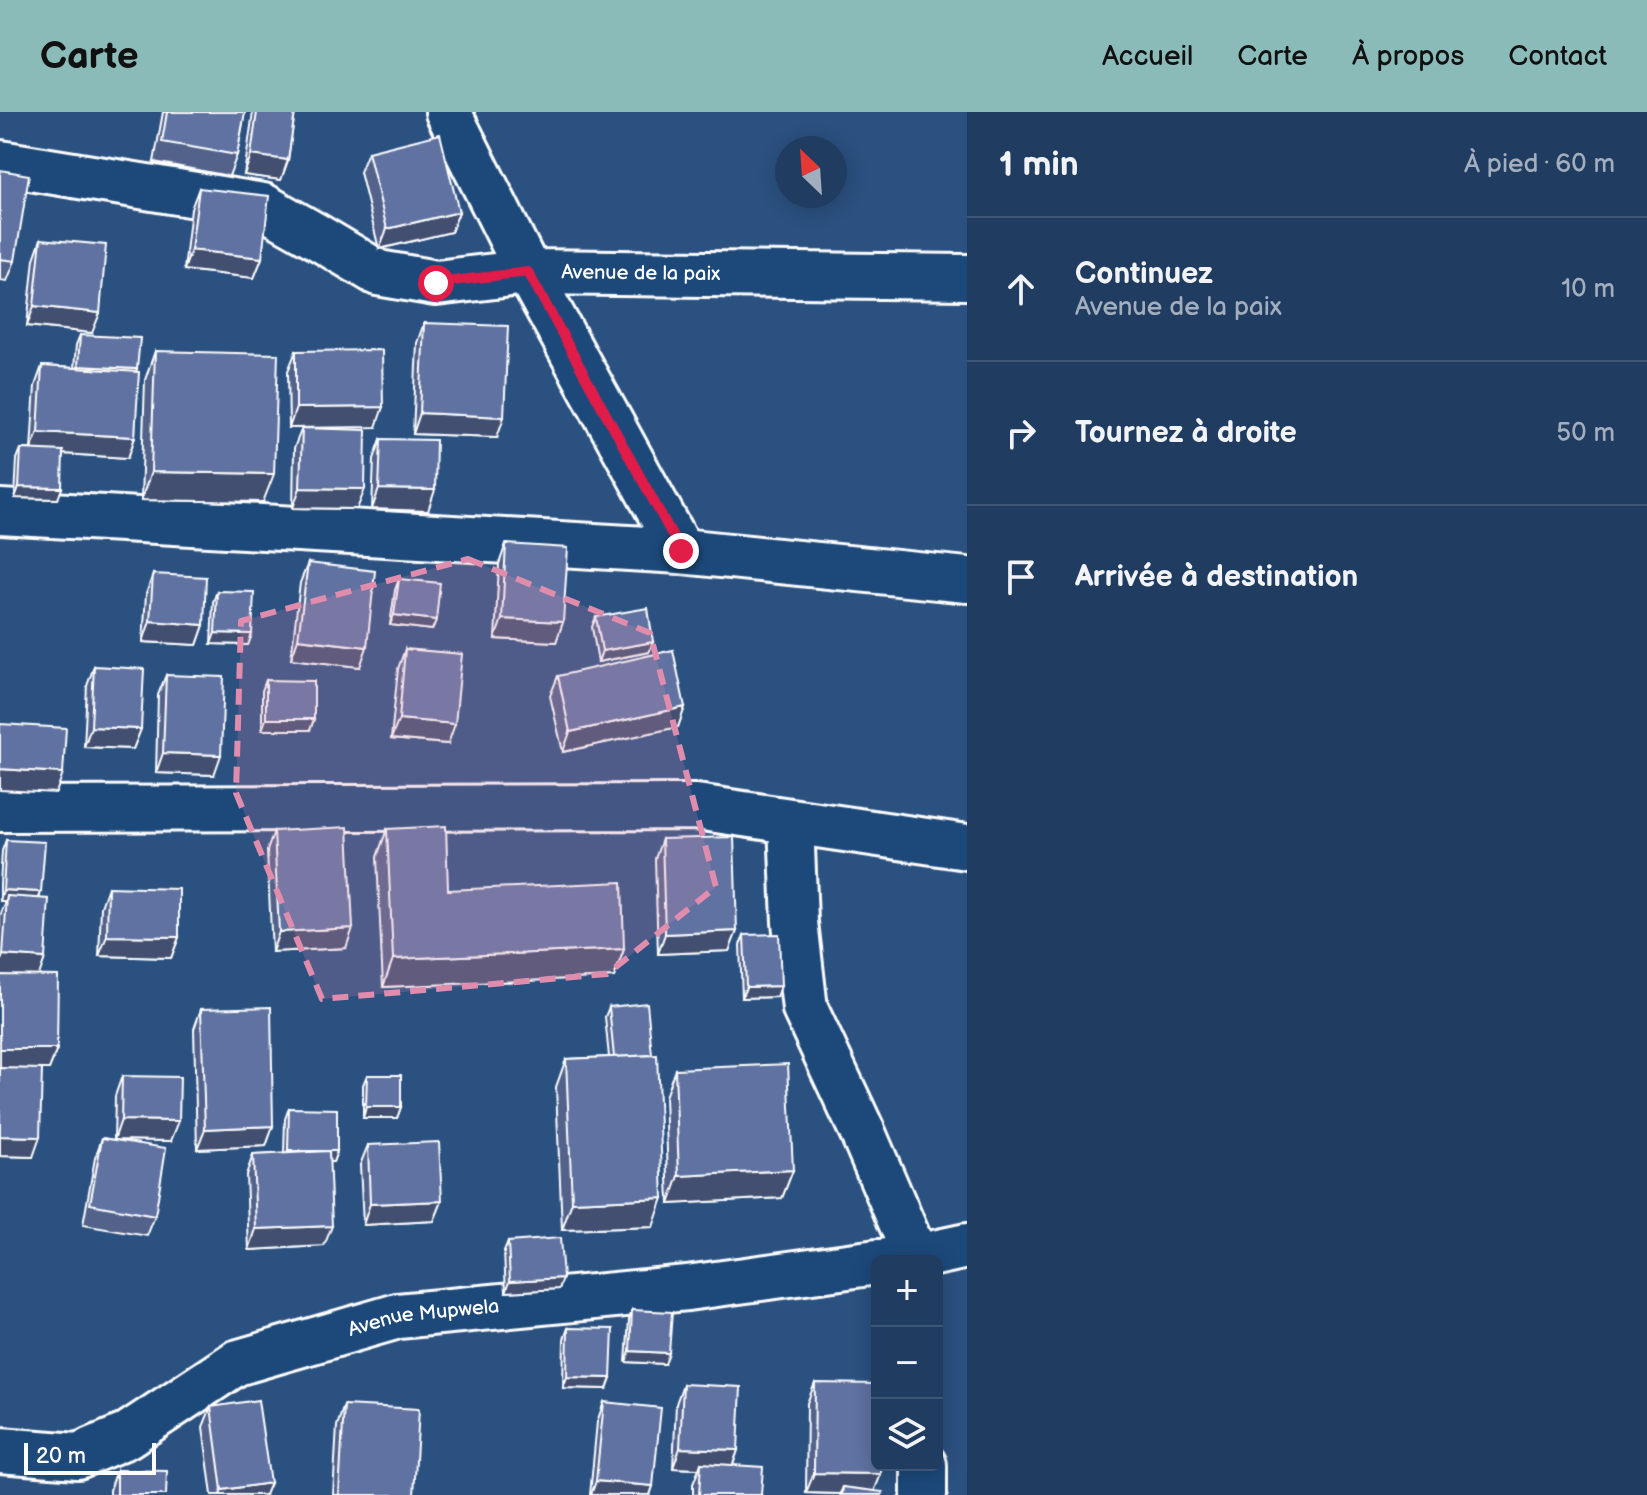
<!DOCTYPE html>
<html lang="fr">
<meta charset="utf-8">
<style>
body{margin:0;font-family:"Balsamiq Sans",sans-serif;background:#2d486a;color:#f1f3f6}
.controls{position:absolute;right:24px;bottom:24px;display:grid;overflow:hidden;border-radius:12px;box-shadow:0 4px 20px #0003}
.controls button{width:72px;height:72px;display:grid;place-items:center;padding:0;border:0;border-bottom:2px solid #3d5676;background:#203d61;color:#f1f3f6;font:40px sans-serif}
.compass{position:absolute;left:775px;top:24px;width:72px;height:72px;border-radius:50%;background:#203d61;box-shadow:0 4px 20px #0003;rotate:335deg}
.scale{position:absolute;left:24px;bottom:20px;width:132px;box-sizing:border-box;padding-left:8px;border:4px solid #fff;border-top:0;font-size:22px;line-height:28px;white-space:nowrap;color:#fff;-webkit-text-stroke:6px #1f4a7a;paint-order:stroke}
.stop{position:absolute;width:24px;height:24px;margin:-18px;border:6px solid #e11d48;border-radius:50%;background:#fff}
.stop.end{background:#e11d48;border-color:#fff;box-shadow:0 2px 8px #0008}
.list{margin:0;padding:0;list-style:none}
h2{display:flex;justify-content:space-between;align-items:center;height:104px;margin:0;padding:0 32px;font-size:34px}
h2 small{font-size:26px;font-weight:400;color:#a2aebd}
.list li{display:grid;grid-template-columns:52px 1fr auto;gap:24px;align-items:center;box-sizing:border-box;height:144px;padding:0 32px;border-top:2px solid #3d5676}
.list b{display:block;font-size:30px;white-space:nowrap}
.list p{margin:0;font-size:26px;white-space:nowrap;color:#a2aebd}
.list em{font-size:26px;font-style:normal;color:#a2aebd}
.icon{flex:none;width:44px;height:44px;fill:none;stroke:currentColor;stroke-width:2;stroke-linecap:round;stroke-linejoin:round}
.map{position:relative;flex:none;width:967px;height:1383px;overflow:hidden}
header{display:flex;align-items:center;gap:48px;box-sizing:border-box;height:112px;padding:0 40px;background:#8bbbb9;color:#111}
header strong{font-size:38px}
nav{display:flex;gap:44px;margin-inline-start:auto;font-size:28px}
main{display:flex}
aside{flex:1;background:#203d61}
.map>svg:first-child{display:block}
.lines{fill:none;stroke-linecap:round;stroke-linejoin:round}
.minor-casing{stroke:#fff;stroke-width:50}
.minor{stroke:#1f4a7a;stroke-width:44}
.wall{fill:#52628a;stroke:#fff;stroke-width:2}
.shaded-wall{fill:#425071;stroke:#fff;stroke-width:2}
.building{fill:#5f72a1;stroke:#fff;stroke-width:2}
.route{stroke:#e11d48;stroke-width:10}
.marked{fill:#e08cad;fill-opacity:0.2;stroke:#e08cad;stroke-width:6;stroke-dasharray:16 10;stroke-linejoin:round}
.labels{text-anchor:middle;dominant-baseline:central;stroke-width:6;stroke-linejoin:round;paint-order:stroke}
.street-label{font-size:20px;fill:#fff;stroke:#1f4a7a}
</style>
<header>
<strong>Carte</strong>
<nav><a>Accueil</a><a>Carte</a><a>À propos</a><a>Contact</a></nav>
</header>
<main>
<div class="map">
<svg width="967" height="1383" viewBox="0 0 967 1383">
<rect width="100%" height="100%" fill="#2b5181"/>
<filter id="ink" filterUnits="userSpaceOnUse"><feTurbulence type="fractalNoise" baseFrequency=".0125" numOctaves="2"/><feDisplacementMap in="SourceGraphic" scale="16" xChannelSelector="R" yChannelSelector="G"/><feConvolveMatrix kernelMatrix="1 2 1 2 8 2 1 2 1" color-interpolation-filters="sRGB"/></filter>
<g filter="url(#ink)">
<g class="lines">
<defs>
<g id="minor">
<path d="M448,0l80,160 153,279"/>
<path id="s1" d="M0,51l263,43 53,30 62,37 58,10 92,-11 439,5"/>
<path d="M0,400l681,39 286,29"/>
<path d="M0,697l696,-2 271,40"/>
<path d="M791,710l4,100 10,87 57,122 54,126 -30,4"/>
<path d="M918,1149l-2,-4 51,-11"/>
<path id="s2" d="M0,1338l78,6 48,-20 110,-73 162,-47 289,-28 190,-26"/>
<path d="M924,1383v-30"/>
</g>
</defs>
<use href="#minor" class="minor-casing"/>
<use href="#minor" class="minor"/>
</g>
<g class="wall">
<path d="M163,0h82l-8,43 -8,21 -75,-14z"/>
<path d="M253,0h42l-7,48 -7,20 -37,-5z"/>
<path d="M368,40l91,60 -8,20 -72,17 -19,-77z"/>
<path d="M0,58l15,91 -8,20 -7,-1z"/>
<path d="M199,76l63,70 -8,20 -70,-8 7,-61z"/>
<path d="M41,127l51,94 -65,-7 7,-67z"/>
<path d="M424,211l73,114 -84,-3 4,-91z"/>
<path d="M80,223l56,37 -1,65 -7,21 -65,-4 -5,45 -43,-1 2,-39 4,-10h10l4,-63 7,-20 32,2 2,-23z"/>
<path d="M155,239l108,151 -122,-2 4,-120z"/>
<path d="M296,239l80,76 -87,1 -1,-57z"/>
<path d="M302,316l55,81 -64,-1 1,-60z"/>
<path d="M381,327l47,72 -56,-2 2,-50z"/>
<path d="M506,432l57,78 -7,20 -61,-3 4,-75z"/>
<path d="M308,451l52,104 -69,-8 9,-76z"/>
<path d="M153,462l51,51 -7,20 -54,-3 3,-48z"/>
<path d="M399,467l37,41 -4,10 -42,-5 5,-35z"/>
<path d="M217,479l35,43 -4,11 -37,-1 2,-42z"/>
<path d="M596,505l57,25 -4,10 -51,10 -6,-35z"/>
<path d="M405,537l43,95 -57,-5 7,-70z"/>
<path d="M94,554l47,63 -8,20 -49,-2 3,-61z"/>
<path d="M166,563l48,100 -58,-2 2,-78z"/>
<path d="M558,564l127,31 -7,20 -115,25 -13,-56z"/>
<path d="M266,568l48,39 -4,11h-48v-39z"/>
<path d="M387,717l61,61 176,59 -10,28 -231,10 -6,-130z"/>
<path d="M274,719l72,117 -74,4 -5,-101z"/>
<path d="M662,727l75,92 -8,20 -71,3 -3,-95z"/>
<path d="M6,728l35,52 -2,7 6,59 -7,18 19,73 -8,20h-7l-9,88 -33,-1v-240l6,-15h-6v-17l2,-33z"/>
<path d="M108,775l71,50 -8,21 -72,-2 2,-49z"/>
<path d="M744,823l33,62 -35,1 -2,-53z"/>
<path d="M609,895l44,220 -91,3 -6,-143 10,-28 43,-2 -4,-40z"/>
<path d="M201,897l72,117 -7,20 -69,3 -3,-120z"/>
<path d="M675,957l118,101 -11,28 -113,6 -4,-107z"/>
<path d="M367,963l34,32 -4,11h-34v-33z"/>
<path d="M122,964l49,65 -55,-1 39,76 -8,20 -64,-11 12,-67 7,-20 12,2 1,-44z"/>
<path d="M289,996l48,43 -4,11h-4l-5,84 -75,4 -3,-75 7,-20 31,-1 1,-35z"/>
<path d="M368,1033l74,56 -8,20 -71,4 -3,-60z"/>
<path d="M508,1130l55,36 -4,11 -53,3 -2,-40z"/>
<path d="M632,1198l33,54 -39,-2 3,-42z"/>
<path d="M568,1216l39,61 -44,-1 1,-49z"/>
<path d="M815,1271l66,91 -7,17 8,4h-42v-1l-34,-1 1,-90z"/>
<path d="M683,1272l55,66 -5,15 28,30h-68v-11l6,-15 -26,-1 3,-64z"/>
<path d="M604,1290l49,84 -3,9h-60l7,-73z"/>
<path d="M344,1293l70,90h-81l4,-69z"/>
<path d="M211,1295l54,88h-53l-9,-68z"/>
<path d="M117,1358l49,25h-56v-5z"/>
</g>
<g class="shaded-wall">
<path d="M251,43l37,5 -7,20 -37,-5z"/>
<path d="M459,100l-8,20 -72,17 8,-20z"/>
<path d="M191,138l71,8 -8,20 -70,-8z"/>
<path d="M34,194l66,7 -8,20 -65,-7z"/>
<path d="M78,254l59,3 -4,11 -59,-3z"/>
<path d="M383,295l-7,20 -87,1 7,-20z"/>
<path d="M420,301l84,4 -7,20 -84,-3z"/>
<path d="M38,320l97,5 -7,21 -98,-6z"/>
<path d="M151,360l123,2 -11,28 -122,-2z"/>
<path d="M19,375l43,1 -4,11 -43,-1z"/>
<path d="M300,376l65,1 -8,20 -64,-1z"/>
<path d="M379,377l56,1 -7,21 -56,-2z"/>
<path d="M394,503l42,5 -4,10 -42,-5z"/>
<path d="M502,507l61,3 -7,20 -61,-3z"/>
<path d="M150,509l54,4 -7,20 -54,-3z"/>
<path d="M215,521l37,1 -4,11 -37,-1z"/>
<path d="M298,527l69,8 -7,20 -69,-8z"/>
<path d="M653,530l-4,10 -51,10 4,-11z"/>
<path d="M685,595l-7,20 -115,25 7,-20z"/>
<path d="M266,607h48l-4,11h-48z"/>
<path d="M399,607l56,5 -7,20 -57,-5z"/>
<path d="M91,615l50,2 -8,20 -49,-2z"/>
<path d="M163,641l58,2 -7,20 -58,-2z"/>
<path d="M0,657l63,4 -7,20 -56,-3z"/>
<path d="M3,778l38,2 -4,11 -30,-7 -1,5h-6z"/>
<path d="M353,816l-7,20 -74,4 7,-20z"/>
<path d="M737,819l-8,20 -71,3 7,-20z"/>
<path d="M107,824l72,1 -8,21 -72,-2z"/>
<path d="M624,837l-10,28 -231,10 10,-28z"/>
<path d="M3,843l42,3 -7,20 -38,-2v-12z"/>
<path d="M781,874l-4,11 -35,1 4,-11z"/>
<path d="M0,937h57l-8,20h-49z"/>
<path d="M366,995h35l-4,11h-34z"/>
<path d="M121,1008l58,1 -8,20 -57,-1z"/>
<path d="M273,1014l-7,20 -69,3 8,-20z"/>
<path d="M0,1024l40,1 -7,20 -33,-1z"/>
<path d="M288,1039h49l-4,11 -49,-1z"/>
<path d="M793,1058l-11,28 -113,6 10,-28z"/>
<path d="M663,1086l-10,29 -91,3 10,-28z"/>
<path d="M442,1089l-8,20 -71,4 7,-21z"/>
<path d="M332,1114l-8,20 -75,4 7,-21z"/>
<path d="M563,1166l-4,11 -53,3 4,-11z"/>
<path d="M630,1239l39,2 -4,11 -39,-2z"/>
<path d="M567,1265l44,1 -4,11 -44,-1z"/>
<path d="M680,1336l58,2 -7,20 -30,-7 -2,6 -26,-1z"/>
<path d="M814,1361l67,1 -8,20 -30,-7 -3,7 -34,-1z"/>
<path d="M596,1369l57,5 -3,9h-59z"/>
<path d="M270,1371l-5,12h-45l2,-5z"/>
</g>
<g class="building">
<path d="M167,0h78l-8,43 -75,-13z"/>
<path d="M257,0h38l-7,48 -37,-5z"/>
<path d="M440,22l19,78 -72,17 -19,-77z"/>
<path d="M0,58l29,5 -14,86 -15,-2z"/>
<path d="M199,76l70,8 -7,62 -71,-8z"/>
<path d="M41,127l65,6 -6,68 -66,-7z"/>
<path d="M424,211l84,3 -4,91 -84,-4z"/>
<path d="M80,223l60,3 -3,31 -59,-3z"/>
<path d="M382,238l1,57 -87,1v-57z"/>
<path d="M155,239l123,3 -4,120 -123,-2z"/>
<path d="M42,254l97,6 -4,65 -97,-5z"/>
<path d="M302,316l64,2 -1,59 -65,-1z"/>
<path d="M381,327l55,1 -1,50 -56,-1z"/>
<path d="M21,337l42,2 -1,37 -43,-1z"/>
<path d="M506,432l62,4 -5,74 -61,-3z"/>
<path d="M308,451l67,8 -8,76 -69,-8z"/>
<path d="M153,462l53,3 -2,48 -54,-4z"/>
<path d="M399,467l41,4 -4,37 -42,-5z"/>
<path d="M217,479l37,1 -2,42 -37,-1z"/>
<path d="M648,496l5,34 -51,9 -6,-34z"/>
<path d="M405,537l57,5 -7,70 -56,-5z"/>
<path d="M673,538l12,57 -115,25 -12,-56z"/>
<path d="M94,554l50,3 -3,60 -50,-2z"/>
<path d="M166,563l58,2 -3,78 -58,-2z"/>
<path d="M266,568l48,1v38h-48z"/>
<path d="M0,612l66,4 -3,45 -63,-4z"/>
<path d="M446,714l2,64 174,-8 2,67 -231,10 -6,-130z"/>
<path d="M348,715l5,101 -74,4 -5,-101z"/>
<path d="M734,725l3,94 -72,3 -3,-95z"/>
<path d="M6,728l39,2 -4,50 -38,-2z"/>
<path d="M108,775l71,2v48l-72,-1z"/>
<path d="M7,784l42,3 -4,59 -42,-3z"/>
<path d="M779,822l2,52 -35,1 -2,-52z"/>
<path d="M0,863l58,1 -1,73h-57z"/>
<path d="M647,891l5,52 -38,2 -5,-50z"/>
<path d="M271,895l2,119 -68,3 -4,-120z"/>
<path d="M657,943l6,143 -91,4 -6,-143z"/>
<path d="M788,952l5,106 -114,6 -4,-107z"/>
<path d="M0,956l42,1 -2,68 -40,-1z"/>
<path d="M367,963h34v32h-35z"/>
<path d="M122,964l58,1 -1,44 -58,-1z"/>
<path d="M289,996l48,1v42h-49z"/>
<path d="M102,1026l64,10 -11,68 -65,-12z"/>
<path d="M439,1030l3,59 -72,3 -2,-59z"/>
<path d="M329,1039l3,75 -76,3 -3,-74z"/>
<path d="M560,1126l3,40 -53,3 -2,-39z"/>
<path d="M632,1198l40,2 -3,41 -39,-2z"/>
<path d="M568,1216l45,1 -2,49 -44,-1z"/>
<path d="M815,1271l62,1v81h4v9l-67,-1z"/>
<path d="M683,1272l58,3 -3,63 -58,-2z"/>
<path d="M258,1288l12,83 -48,7 -11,-83z"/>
<path d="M604,1290l57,6 -8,78 -57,-5z"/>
<path d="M344,1293l75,4 -5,86h-75z"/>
<path d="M701,1351l62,4 -2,28h-62z"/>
<path d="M117,1358l50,1 -1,24h-49z"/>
<path d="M843,1375l40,5 -1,3h-40z"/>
</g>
</g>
<g class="lines" filter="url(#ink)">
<path class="route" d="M436,171l92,-11 153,279"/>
</g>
<path class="marked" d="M468,447l182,74 66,254 -109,87 -285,25 -86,-206 5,-172z"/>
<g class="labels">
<g class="street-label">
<text stroke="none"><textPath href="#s1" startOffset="664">Avenue de la paix</textPath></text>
<text stroke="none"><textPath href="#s2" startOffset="456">Avenue Mupwela</textPath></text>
</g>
</g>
</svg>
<div class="controls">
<button>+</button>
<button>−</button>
<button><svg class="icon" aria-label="layers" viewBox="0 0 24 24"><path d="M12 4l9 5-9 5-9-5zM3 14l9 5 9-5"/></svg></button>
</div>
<svg class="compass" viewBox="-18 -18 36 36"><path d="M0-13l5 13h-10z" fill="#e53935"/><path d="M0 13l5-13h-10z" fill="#a2aebd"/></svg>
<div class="scale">20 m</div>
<div class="stop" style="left:436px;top:171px"></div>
<div class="stop end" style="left:681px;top:439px"></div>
</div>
<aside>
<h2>1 min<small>À pied · 60 m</small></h2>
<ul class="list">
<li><svg class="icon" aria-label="ahead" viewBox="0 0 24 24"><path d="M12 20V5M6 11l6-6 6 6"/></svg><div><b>Continuez</b><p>Avenue de la paix</p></div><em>10 m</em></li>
<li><svg class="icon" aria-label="right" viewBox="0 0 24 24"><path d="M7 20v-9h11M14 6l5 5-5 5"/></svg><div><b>Tournez à droite</b></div><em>50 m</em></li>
<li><svg class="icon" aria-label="arrive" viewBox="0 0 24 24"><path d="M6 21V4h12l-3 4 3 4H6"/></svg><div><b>Arrivée à destination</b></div></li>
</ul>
</aside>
</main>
